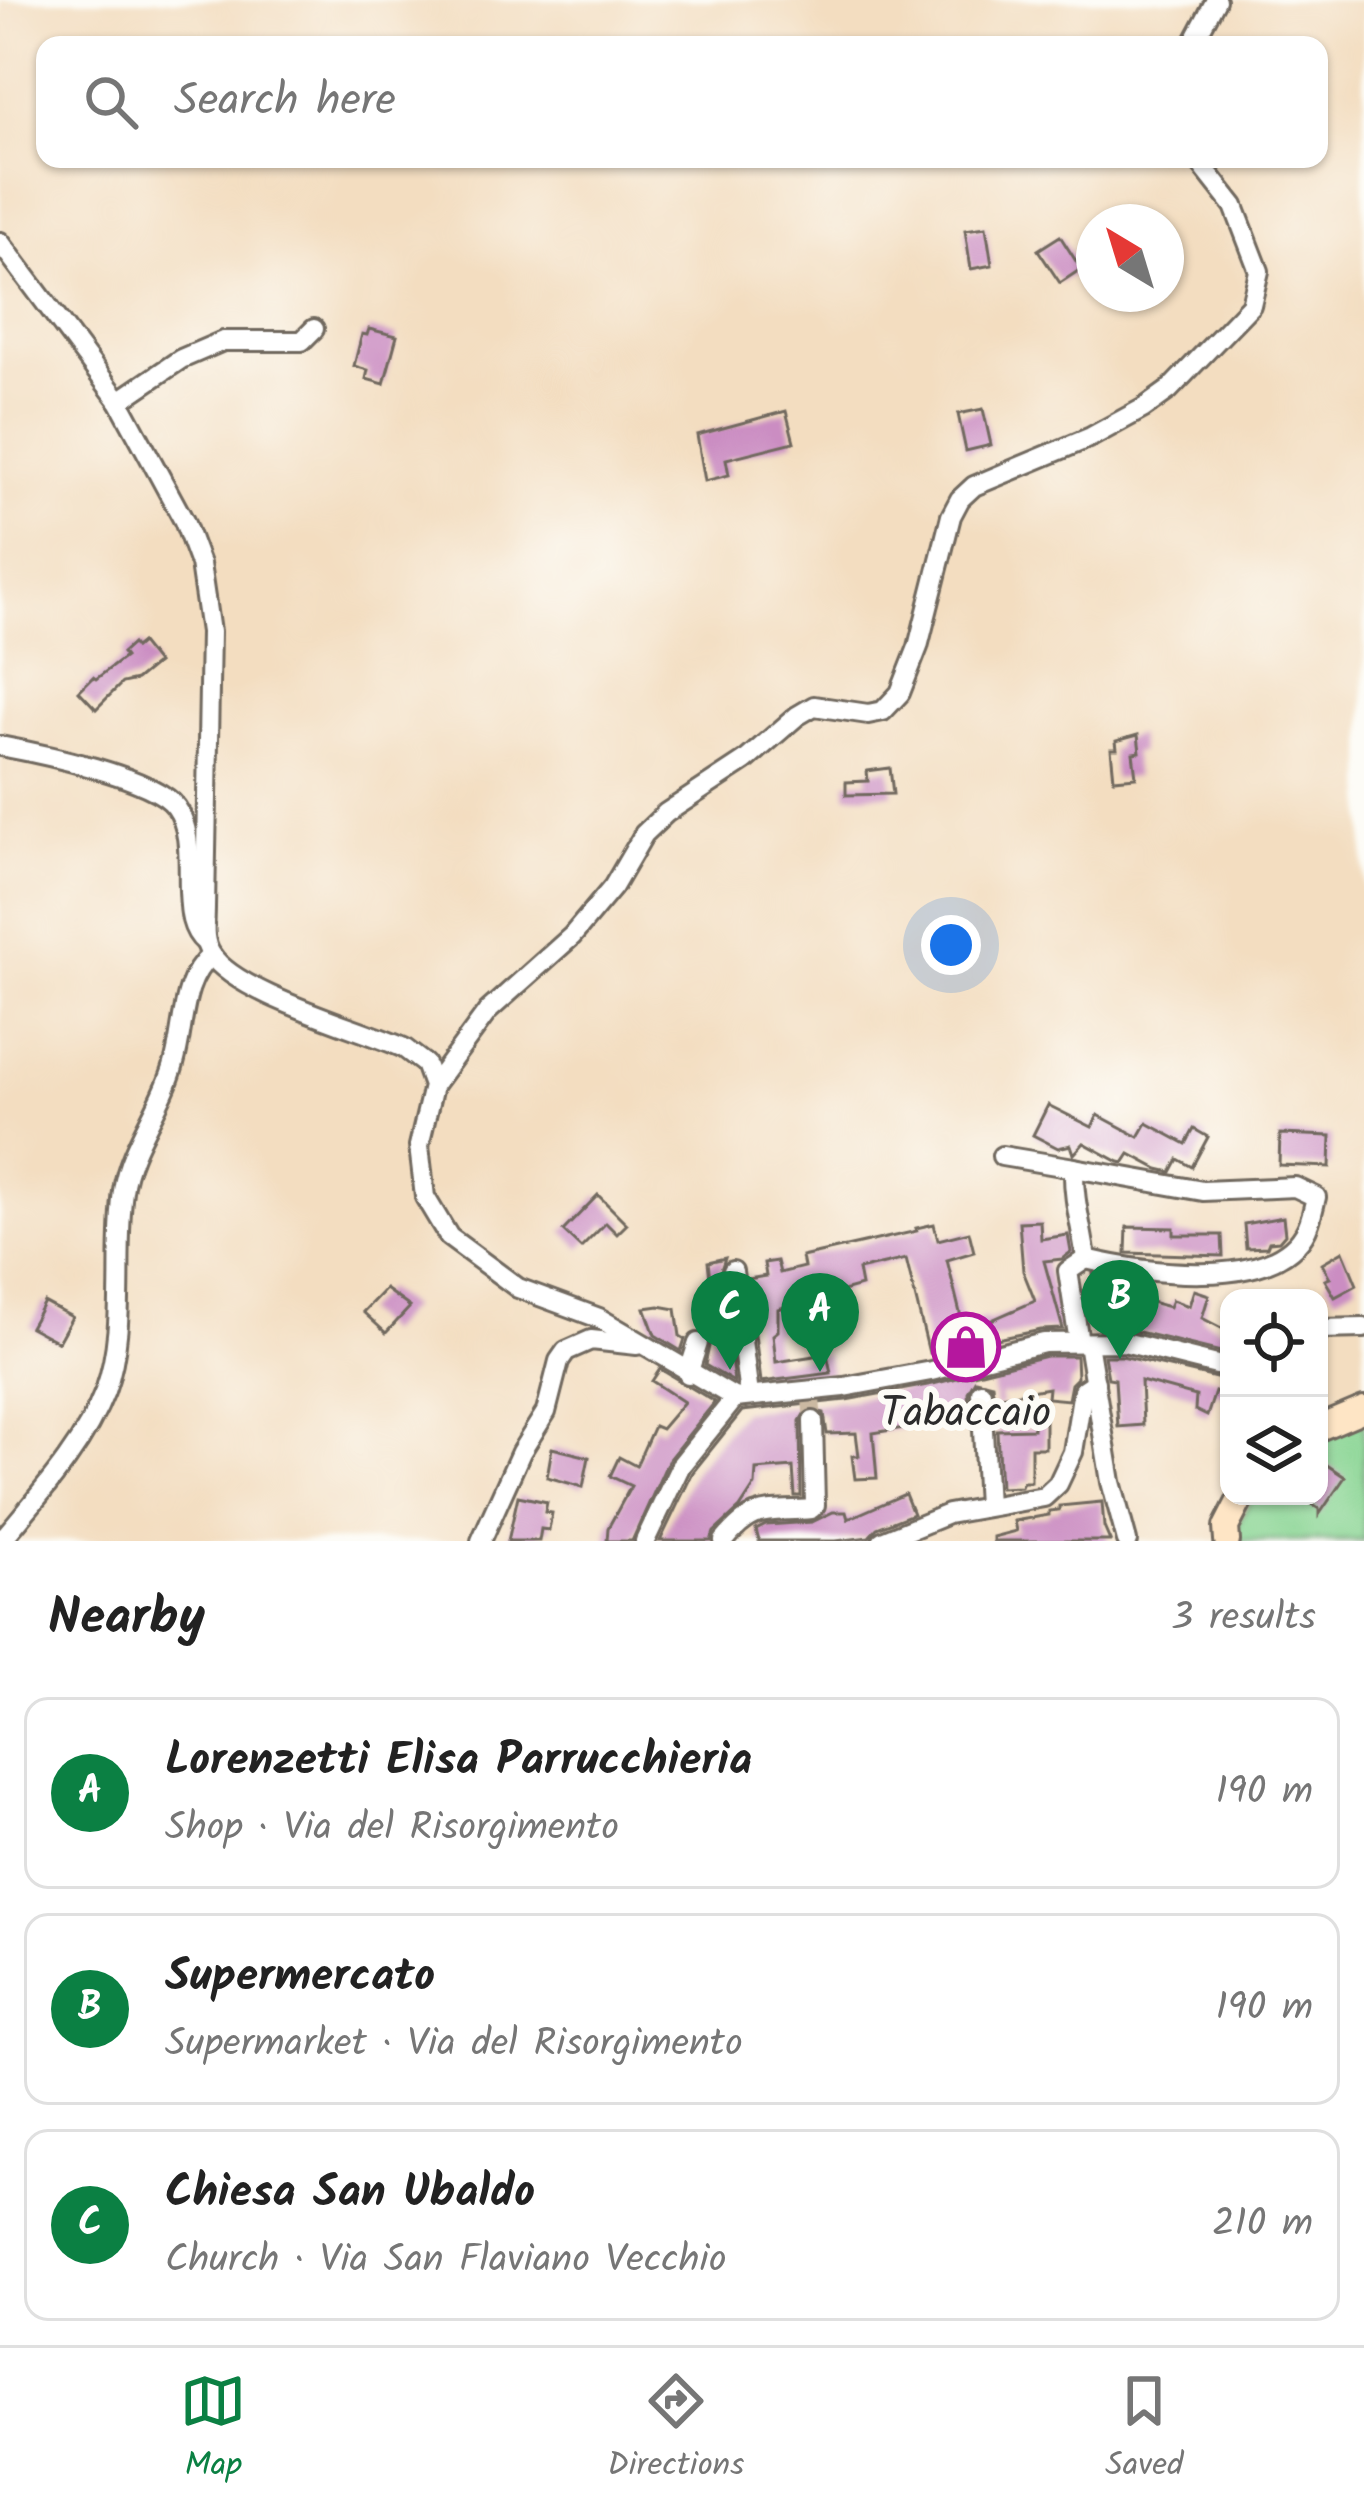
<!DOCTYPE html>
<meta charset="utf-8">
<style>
body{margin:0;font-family:Kalam,sans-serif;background:#f6f6f6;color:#222}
.controls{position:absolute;right:36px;bottom:36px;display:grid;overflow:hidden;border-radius:24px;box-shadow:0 3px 9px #0004}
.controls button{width:108px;height:108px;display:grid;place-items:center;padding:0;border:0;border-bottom:3px solid #e0e0e0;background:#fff;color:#222;font:60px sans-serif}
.compass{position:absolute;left:1076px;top:204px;width:108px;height:108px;border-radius:50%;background:#fff;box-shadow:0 3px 9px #0004;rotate:322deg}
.you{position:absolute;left:951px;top:945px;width:42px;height:42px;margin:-30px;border:9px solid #fff;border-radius:50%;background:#1a73e8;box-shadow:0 0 0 18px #1a73e833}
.badge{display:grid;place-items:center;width:78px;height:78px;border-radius:50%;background:#0b8043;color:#fff;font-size:39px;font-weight:700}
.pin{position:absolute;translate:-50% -99px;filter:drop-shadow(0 3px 6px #0008)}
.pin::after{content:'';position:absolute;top:63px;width:42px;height:36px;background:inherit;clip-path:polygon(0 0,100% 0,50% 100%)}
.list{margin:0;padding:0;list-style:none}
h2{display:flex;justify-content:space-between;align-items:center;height:156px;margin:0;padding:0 48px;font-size:51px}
h2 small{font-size:39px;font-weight:400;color:#767676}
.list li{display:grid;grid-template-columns:78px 1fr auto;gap:36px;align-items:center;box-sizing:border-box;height:192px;margin:0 24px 24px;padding:0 24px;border:3px solid #e0e0e0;border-radius:24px}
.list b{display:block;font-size:45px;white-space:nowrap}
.list p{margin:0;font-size:39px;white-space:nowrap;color:#767676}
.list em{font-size:39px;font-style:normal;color:#767676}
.icon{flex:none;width:66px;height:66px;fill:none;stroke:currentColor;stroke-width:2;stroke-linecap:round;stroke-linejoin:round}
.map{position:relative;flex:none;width:1364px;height:1541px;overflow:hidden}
.search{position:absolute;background:#fff;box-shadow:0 3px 9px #0004;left:36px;right:36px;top:36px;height:132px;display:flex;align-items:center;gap:30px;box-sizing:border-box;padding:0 42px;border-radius:24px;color:#767676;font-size:45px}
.sheet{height:804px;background:#fff}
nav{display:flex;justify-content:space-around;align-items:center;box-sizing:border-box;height:168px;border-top:3px solid #e0e0e0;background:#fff;font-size:33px;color:#767676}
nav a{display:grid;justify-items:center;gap:6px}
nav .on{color:#0b8043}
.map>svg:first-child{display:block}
.green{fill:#87d492;stroke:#59805e;stroke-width:3}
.building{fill:#cb8dc2}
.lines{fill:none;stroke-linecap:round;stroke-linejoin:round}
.street-tunnel{stroke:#cbb9a2;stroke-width:18;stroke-dasharray:18 9;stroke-linecap:butt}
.street-casing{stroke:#71695f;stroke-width:24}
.secondary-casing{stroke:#71695f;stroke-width:30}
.street{stroke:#fff;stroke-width:18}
.secondary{stroke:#fee5c5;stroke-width:24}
.labels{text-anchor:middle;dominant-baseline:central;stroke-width:12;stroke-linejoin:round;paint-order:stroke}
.poi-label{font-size:42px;fill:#2b2b2b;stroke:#fdfcf7}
</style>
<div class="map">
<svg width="1364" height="1541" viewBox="0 0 1364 1541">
<rect width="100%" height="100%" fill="#fdfcf7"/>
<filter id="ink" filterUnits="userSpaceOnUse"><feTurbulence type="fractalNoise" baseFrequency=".00833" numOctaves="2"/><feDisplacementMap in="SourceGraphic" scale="24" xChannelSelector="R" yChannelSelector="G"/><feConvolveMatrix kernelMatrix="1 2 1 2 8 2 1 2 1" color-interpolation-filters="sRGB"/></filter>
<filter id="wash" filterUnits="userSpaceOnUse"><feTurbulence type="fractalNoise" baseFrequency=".004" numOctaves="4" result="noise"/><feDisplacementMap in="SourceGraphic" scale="48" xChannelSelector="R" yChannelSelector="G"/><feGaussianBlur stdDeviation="2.7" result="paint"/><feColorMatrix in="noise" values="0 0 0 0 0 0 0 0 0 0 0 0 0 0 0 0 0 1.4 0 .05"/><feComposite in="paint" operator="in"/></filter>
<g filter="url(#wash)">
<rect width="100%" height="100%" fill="#f3ddc0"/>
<path class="green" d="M1364,1417v124h-127v-15l15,-30h67v-61z"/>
<g id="blocks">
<g class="building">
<path d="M986,227l6,38 -21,4 -6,-39z"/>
<path d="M1060,236l21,33 -21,14 -22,-33z"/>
<path d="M369,329l28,7 -13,48 -18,-5 2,-9 -14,-4 8,-32 5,1z"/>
<path d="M983,409l8,36 -25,6 -8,-37z"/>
<path d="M786,411l8,31 -68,17 3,16 -24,6 -8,-46z"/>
<path d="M141,643l16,20 -21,17 -14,3 -26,26 -17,-18 14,-14 3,2 29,-22 -3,-4 10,-9 3,4z"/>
<path d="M1138,735l2,17 -7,1 3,24 -22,2 -3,-30h6l-1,-8z"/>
<path d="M890,768l3,26 -47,1v-13l22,-1 -1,-10z"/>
<path d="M1048,1105l44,22 6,-12 41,22 8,-14 39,21 8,-15 14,8 -16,30 -14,-8 -7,13 -13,-3 -28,-15 -6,9 -5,-1 -35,-19 -10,11 -3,-9 -13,3 -25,-13z"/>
<path d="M1280,1134l51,2 -1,31 -51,-2z"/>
<path d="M598,1195l29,29 -10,10 -11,-11 -25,25 -18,-17z"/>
<path d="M1283,1217l2,17 -6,7 -10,1 -2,5 -21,1 -2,-24z"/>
<path d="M1040,1221l1,18 27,-4 3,17 -9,7 -18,2 19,68 -22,1 -112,23 -23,-94 -48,11 3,16 -83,23v22l-5,4 3,27 51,-8 4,19 -70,9 -13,-103 18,-3 -2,-13 13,-2 3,12 24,-6 -2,-10 115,-26 -1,-3 18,-4 4,16 31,-8 5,20 -27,8 16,65 23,-7 1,4 48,-21 -12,-30 -4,-49z"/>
<path d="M1127,1227l47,1v7h48l1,21 -97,-3z"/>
<path d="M1343,1251l14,34 -22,12 -10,-17 5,-2 -8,-15z"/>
<path d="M725,1258l-5,15 14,109 -29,-17 10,-46 -7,-57z"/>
<path d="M1093,1274l50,9 -7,15 33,9 3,-7 17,6 5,-16 15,5 -7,23 27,14v22l-102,-25h-28z"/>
<path d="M385,1289l25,18 -24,26 -23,-21z"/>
<path d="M44,1302l28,15 -14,25 -28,-15z"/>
<path d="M659,1306l17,3 4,27 5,3 -4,12 -26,-16 -10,-27z"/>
<path d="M1046,1356h30l1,22 -6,6 -3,16 -21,-2 1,-10 -48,8 1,9 -6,2 -3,-23 -17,-4 -7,12 1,20 -18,3 -1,-6 -46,12v7l-31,5 4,45 -22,1 -3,-23h7l-3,-23 -29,1 -3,-21 -17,-4 -7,12 1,75h-6l-2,-29 -37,3 -1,15 -15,23 -26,24 -3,9h-51l33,-69 49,-61 104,-11 87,-16z"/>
<path d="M1104,1356h18l107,25v17l-14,-6 -8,24 -12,-6 1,-14 -55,-15 2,44 -25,2 -3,-48 -7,-1z"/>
<path d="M660,1369l55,33 -46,57 -37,82h-25l1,-13 23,-42 -21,-10 9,-19 17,9 18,-40 7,3 23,-27 -32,-21z"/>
<path d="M1033,1418h12v30h-14v34h-8l-2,5 -21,1 -3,-58 36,-1z"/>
<path d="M552,1448l37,9 -6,30 -36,-10z"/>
<path d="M1327,1465l18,12 -26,38v-6l-20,-13h20v-20z"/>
<path d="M905,1494l8,20 -36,14 -8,9 -33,4h-77l-3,-11 10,-5 46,-3 21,-10h13l2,7z"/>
<path d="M518,1496l29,6 -2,10 7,1 -3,17 -8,-1 -2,12h-31z"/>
<path d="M1102,1502l2,25 6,14h-117v-4l23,-6 -2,-10 35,-6v-4l10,-1v-4z"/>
</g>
</g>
</g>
<g filter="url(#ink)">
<use href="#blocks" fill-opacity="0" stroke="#71695f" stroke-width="3"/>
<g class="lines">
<path class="street-tunnel" d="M811,1400l2,21"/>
<defs>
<g id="street">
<path d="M1192,45l24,-45"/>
<path d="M0,242l119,159 65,120 16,43 10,68 -5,275c0,15 -3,34 6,47 25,40 146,73 193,94l21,16 8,22 -14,60 6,51 24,40 69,51 81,30 136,80"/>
<path d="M119,401l62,-42 42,-18h79l12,-12"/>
<path d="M0,746c38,7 155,31 176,61 16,22 12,58 13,83 1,20 1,39 16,52"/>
<path d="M433,1086l55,-75 84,-75 41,-49 31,-53 22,-21 79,-52 52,-45 17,-10 54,8 15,-3 17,-18 18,-46 33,-131 9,-17 14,-13 117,-49 53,-29 25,-18 82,-85 8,-34 -25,-65 -37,-47"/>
<path d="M1002,1156l72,12"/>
<path d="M1074,1168l129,23 92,-4 21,10c-3,12 -5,26 -12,37 -35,58 -164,38 -218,25 -4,-32 -13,-58 -12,-91z"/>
<path d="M733,1271l16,124"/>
<path d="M1319,1329l45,-1"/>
<path d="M1079,1342l-11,-71 18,-12"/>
<path d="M1088,1343l23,139 16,59"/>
<path d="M688,1374l10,-31"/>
<path d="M981,1392l6,114"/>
<path d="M735,1398l109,-11 87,-16 113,-28 80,-1 105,26"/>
<path d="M1,1541c38,-46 82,-93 104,-150 23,-64 9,-134 18,-200 6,-45 39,-83 51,-127 11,-38 6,-82 37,-109"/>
<path d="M481,1541l40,-89 25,-40 13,-51 7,-10 25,-11 46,5"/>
<path d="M645,1541l36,-76 54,-67"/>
<path d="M724,1541c31,-38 44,-28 87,-32l4,-4 -2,-84"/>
<path d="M882,1541l66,-27 96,-17 14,-13 15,-32 10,-62 12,-8"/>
</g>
<g id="secondary">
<path d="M1319,1428l45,-19"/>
<path d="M1227,1541l-1,-14 16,-31"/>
</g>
</defs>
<use href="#street" class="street-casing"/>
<use href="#secondary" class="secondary-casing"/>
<use href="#street" class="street"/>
<use href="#secondary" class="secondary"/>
</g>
</g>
<defs>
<symbol id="shop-ring" viewBox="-11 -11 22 22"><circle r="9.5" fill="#fdfcf7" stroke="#b5179e" stroke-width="1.5"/><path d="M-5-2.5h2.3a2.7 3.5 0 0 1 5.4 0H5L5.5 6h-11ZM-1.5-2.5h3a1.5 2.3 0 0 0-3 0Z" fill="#b5179e"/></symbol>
</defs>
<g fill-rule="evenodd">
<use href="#shop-ring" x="928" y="1309" width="76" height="76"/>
</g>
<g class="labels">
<g class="poi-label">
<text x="966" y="1414">Tabaccaio</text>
</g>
</g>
</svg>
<div class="controls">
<button><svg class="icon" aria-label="locate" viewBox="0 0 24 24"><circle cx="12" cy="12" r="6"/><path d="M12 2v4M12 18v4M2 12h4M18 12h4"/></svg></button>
<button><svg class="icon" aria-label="layers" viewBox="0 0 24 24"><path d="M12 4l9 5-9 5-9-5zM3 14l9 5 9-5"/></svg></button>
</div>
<svg class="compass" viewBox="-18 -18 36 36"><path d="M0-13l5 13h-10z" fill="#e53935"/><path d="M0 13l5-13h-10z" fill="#767676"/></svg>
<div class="you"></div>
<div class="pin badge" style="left:820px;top:1372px">A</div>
<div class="pin badge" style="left:1120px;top:1359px">B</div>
<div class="pin badge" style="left:730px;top:1370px">C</div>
<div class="search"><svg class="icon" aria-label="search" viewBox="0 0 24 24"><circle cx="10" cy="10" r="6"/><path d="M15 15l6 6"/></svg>Search here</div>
</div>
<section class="sheet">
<h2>Nearby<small>3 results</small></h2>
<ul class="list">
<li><span class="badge">A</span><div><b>Lorenzetti Elisa Parrucchieria</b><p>Shop · Via del Risorgimento</p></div><em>190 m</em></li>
<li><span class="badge">B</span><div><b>Supermercato</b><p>Supermarket · Via del Risorgimento</p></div><em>190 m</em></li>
<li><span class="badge">C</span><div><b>Chiesa San Ubaldo</b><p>Church · Via San Flaviano Vecchio</p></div><em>210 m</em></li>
</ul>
</section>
<nav>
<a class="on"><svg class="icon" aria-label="map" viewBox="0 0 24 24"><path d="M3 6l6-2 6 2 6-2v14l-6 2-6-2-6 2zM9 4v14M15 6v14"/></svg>Map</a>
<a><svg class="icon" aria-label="directions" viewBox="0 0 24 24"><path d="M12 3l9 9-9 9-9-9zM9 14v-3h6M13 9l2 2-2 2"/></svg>Directions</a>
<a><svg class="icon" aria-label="saved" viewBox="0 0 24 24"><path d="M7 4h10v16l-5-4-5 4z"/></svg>Saved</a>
</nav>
